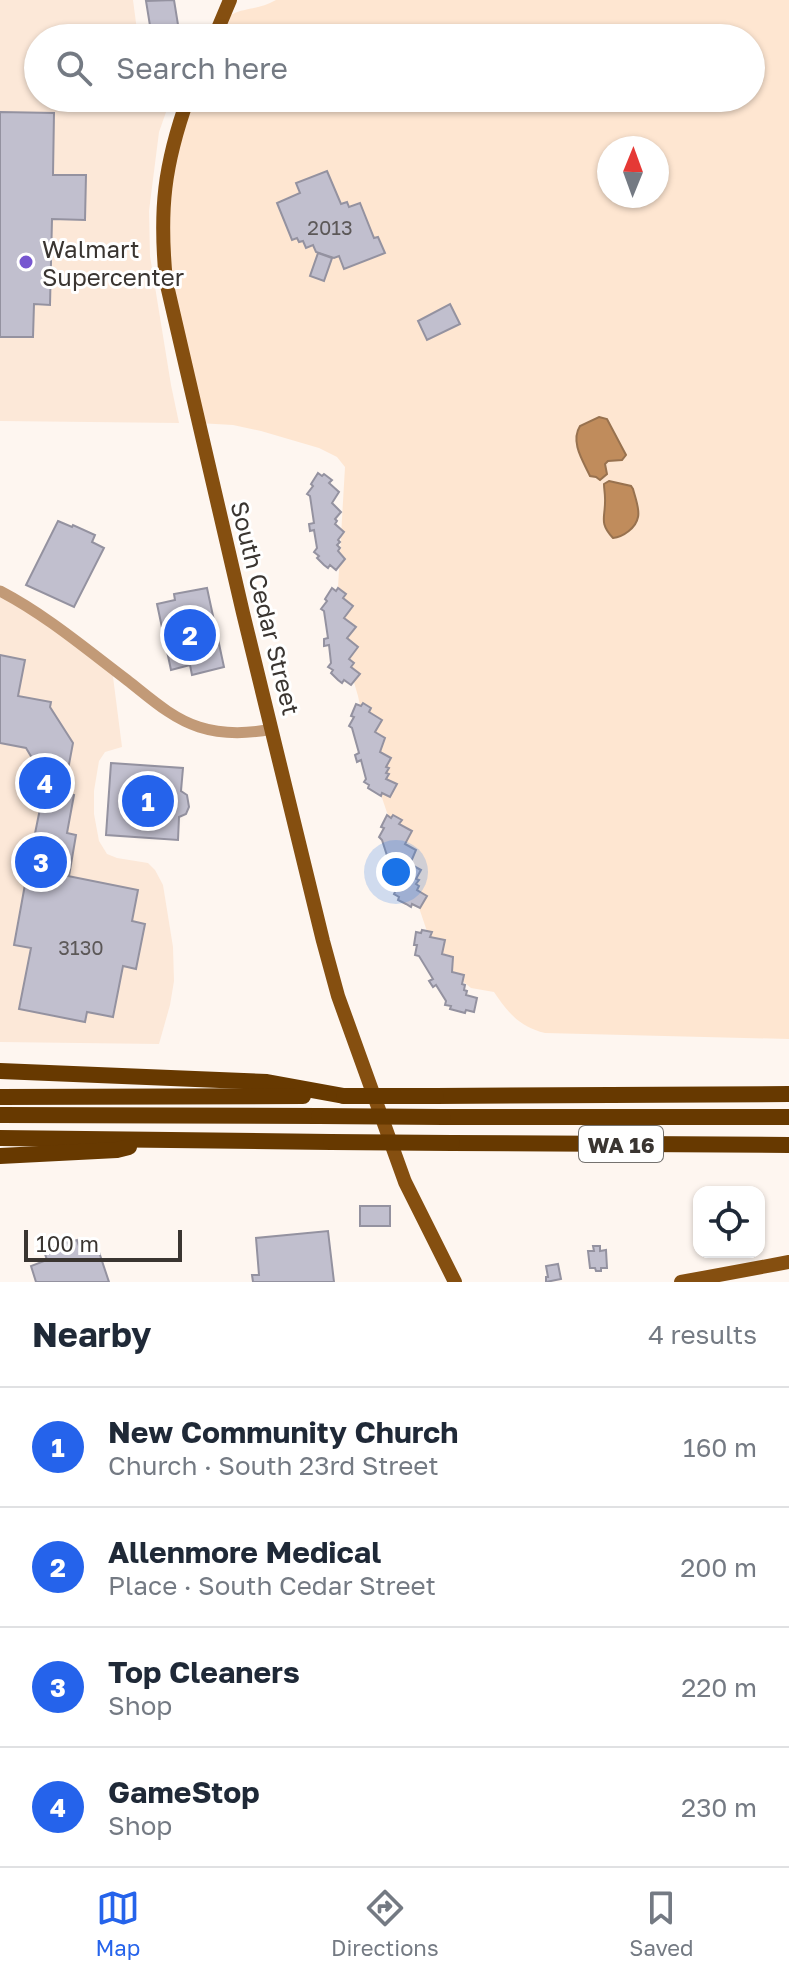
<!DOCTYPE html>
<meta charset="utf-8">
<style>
body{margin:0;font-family:"Golos Text",sans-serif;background:#f6f6f7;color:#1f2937}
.controls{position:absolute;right:24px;bottom:24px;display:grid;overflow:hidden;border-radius:16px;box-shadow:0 2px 6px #0004}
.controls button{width:72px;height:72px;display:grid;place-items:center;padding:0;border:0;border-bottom:2px solid #e0e1e3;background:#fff;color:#1f2937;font:40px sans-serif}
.compass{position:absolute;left:597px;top:136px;width:72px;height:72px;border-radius:50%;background:#fff;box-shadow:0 2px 6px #0004;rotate:1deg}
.scale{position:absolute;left:24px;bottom:20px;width:158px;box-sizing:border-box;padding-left:8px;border:4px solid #3a3531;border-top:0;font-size:22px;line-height:28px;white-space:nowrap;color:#3a3531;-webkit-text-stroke:6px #fff;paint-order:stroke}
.you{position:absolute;left:396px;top:872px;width:28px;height:28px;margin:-20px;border:6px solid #fff;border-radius:50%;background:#1a73e8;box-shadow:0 0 0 12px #1a73e833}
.badge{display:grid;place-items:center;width:52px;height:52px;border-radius:50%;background:#2563eb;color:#fff;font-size:26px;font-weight:700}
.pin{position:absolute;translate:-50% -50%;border:4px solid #fff;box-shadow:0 2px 8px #0006}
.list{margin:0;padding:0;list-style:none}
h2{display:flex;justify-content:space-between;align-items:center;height:104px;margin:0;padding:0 32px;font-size:34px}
h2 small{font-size:26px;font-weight:400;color:#747a83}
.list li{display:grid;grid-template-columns:52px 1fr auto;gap:24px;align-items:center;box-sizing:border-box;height:120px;padding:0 32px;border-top:2px solid #e0e1e3}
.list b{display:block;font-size:30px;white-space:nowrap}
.list p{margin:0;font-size:26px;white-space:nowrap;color:#747a83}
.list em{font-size:26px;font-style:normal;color:#747a83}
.icon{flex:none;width:44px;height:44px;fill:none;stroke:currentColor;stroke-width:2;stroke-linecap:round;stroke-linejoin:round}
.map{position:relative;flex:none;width:789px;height:1282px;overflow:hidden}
.search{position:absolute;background:#fff;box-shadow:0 2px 6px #0004;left:24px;right:24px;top:24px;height:88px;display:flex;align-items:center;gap:20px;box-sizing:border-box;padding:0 28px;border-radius:44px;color:#747a83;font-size:30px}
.sheet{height:584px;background:#fff}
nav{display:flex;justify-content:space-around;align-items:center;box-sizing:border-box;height:112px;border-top:2px solid #e0e1e3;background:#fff;font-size:22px;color:#747a83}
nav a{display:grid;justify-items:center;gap:4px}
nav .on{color:#2563eb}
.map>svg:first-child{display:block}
.built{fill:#fce8d8}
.green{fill:#fee6d1;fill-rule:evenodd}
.water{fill:#c08c5c;stroke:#98724f;stroke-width:2}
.building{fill:#c1bfce;stroke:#9492a0;stroke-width:2}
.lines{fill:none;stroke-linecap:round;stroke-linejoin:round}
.minor{stroke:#c29a77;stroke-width:11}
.major{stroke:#854f10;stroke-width:14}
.highway{stroke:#673900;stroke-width:16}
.highway-bridge{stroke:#673900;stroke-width:16}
.poi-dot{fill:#7756d0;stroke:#fff;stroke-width:3}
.labels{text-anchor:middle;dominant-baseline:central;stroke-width:6;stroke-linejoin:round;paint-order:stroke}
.number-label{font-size:20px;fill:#5c5858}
.shield{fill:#fff;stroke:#75726f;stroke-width:2}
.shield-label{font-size:22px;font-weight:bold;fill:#3a3531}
.poi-label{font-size:24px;fill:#3a3531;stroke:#fff;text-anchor:start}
.street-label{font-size:24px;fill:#3a3531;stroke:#fff}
</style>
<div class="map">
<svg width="789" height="1282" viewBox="0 0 789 1282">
<rect width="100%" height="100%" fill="#fef6f0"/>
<g class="built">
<path d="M0,0h133l5,38h-100v60h133l-12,34 -10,79 1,45 21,129 8,38 -179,-2z"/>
<path d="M0,591l112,78 10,78 -17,5 -6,9 -5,30v23l5,27 8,13 10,4 31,5 7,7 8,15 10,62 1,34 -4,24 -11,39 -159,-2z"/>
</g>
<path class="green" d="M276,0h513v1039l-244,-6c-25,-6 -37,-20 -51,-41l-23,-4 -34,-27 -60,-178 -19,-87 -22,-74 9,-155 -8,-10 -18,-9 -58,-17 -28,-6 -35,-2 -36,-192 26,-133h563v-60h-537c16,-37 33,-22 62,-38zM609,148h48v48h-48z"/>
<g class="water">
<path d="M599,417l8,2 19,36 -4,5 -14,1 -3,3 2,10 -7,6 -4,-3 -6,-1c-7,-15 -20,-34 -10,-50z"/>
<path d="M609,481l22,5 2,3c2,8 7,20 5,28 -2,11 -15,20 -25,21 -15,-16 -7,-21 -8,-40 0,-5 -1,-9 -1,-14z"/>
</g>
<g class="building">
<path d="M174,0l6,37 -28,1 -6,-37z"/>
<path d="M0,112l54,1 -1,62h33l-1,45 -33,-1 -2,86 -16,-1 -1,33h-33z"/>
<path d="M327,171l14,33 6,-2 2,5 11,-4 14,35 4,-1 7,16 -41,16 -5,-13 -5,2 -18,-6 -3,-7 -7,3 -3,-7 -4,1 -2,-4 -5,2 -15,-37 23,-10 -4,-10z"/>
<path d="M318,253l14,5 -8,23 -14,-5z"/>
<path d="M450,304l10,20 -33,16 -9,-19z"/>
<path d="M318,473l4,3 2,-2 8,6 -3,3 10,9 -7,11 9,9 -6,7 2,2 -2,3 9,8 -6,8 2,2 -3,3 3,3 -2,3 7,8 -9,11 -6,-5 -2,3 -4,-3 -7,-7 2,-2 -5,-4 3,-4 -3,-18 -4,1 -1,-7 5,-1 -4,-27 -3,-2 6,-8 -2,-2z"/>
<path d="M58,521l14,6 1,-2 22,10 -3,7 12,6 -30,59 -48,-22z"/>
<path d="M207,588l17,79 -32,8 -2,-10 -19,5 -14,-66 18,-4 -1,-6z"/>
<path d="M332,588l4,3 2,-3 8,6 -3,4 10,8 -9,12 12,9 -9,11 11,9 -9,12 5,4 -3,4 9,7 -9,11 -7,-5 -2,3 -4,-3 -7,-7 2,-3 -5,-3 3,-4 -2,-18 -5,1v-7l4,-1 -4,-27 -3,-2 6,-8 -2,-2z"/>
<path d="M0,655l25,5 -7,36 33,6 -1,5 23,36 -6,32 -29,-7 -12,-20 -26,-5z"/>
<path d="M363,703l8,5 -2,4 13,8 -7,12 10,6 -5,14 11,6 -5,9 3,1 -3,5 3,1 -3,5 11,5 -7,13 -8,-4 -1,3 -13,-8 1,-3 -5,-3 2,-3 -5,-19 -4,2 -2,-7 4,-2 -7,-25 -3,-2 5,-9 -3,-1 5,-12 5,2z"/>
<path d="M111,763l72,5 -2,23 6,4 2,12 -3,7 -7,3 -1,23 -72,-5z"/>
<path d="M38,768l29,7 -3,18 10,2 -7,38 9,2 -7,41 -41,-8 16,-79 -9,-1z"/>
<path d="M387,815l4,3 2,-3 9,5 -3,4 13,7 -7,13 11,6 -6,14 11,6 -5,9 3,1 -3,4 3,2 -2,4 10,6 -7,12 -8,-4 -1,3 -5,-3 -8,-4 1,-3 -5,-3 2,-4 -5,-18 -4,1 -2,-7 5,-1 -8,-25 -3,-3 5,-9 -3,-1z"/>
<path d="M28,868l110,22 -6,31 13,3 -9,45 -13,-3 -10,51 -26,-5 -2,10 -66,-13 12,-61 -17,-3z"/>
<path d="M422,930l10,2 -2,5 15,3 -3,14 11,3 -1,15 12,3 -2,9 3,1 -1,5 3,1 -1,4 11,3 -3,14 -8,-2 -1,3 -15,-4 1,-3 -6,-1 1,-4 -10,-16 -3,2 -4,-6 4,-2 -14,-23 -4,-1 2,-10h-3l2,-13 5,1z"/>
<rect x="360" y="1206" width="30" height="20"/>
<path d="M328,1231l6,51h-81l-1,-7h7l-3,-37z"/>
<path d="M77,1240l3,9 16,-6 13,39h-73l-5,-16 16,-6 -3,-9 23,-9 1,1z"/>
<path d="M593,1246h7v5l6,-1 1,18h-6v3h-5l-1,-3h-5l-2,-17h6z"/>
<path d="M558,1264l3,15 -15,3v-5h2l-2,-11z"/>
</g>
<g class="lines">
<path class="minor" d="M0,591c46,24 86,58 127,89 22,17 44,38 72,47 25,8 48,7 73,2"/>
<g class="major">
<path d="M214,38l16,-38"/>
<path d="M188,98c-24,67 -29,112 -22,183l77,332 80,328 15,55 67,186 50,100"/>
<path d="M681,1282l108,-20"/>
</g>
<g class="highway">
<path d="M0,1071l267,11 77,14"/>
<path d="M436,1096l353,-2"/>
<path d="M0,1097l303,-1"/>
<path d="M0,1115l319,1"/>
<path d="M443,1117h346"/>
<path d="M0,1138l331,4"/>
<path d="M452,1143l337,2"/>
<path d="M0,1156l117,-6 12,-3"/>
</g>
<g class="highway-bridge">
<path d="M344,1096h92"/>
<path d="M319,1116l124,1"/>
<path d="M331,1142l121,1"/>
</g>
</g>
<circle class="poi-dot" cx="26" cy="262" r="8"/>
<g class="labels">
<g class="number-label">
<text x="330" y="227">2013</text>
<text x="81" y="947">3130</text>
</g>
<rect class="shield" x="579" y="1126" width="84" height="36" rx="6"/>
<g class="shield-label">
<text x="621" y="1144">WA 16</text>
</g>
<g class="poi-label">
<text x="42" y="248">Walmart<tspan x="42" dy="28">Supercenter</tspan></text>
</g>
<g class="street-label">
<text transform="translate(266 608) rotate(76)">South Cedar Street</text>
</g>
</g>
</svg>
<div class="controls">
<button><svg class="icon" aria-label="locate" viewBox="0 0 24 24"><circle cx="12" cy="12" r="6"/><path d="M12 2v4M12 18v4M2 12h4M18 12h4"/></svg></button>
</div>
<svg class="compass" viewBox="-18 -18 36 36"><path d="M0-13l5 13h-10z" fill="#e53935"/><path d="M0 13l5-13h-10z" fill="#747a83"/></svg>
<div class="scale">100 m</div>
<div class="you"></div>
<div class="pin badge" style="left:148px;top:801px">1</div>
<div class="pin badge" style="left:190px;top:635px">2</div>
<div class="pin badge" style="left:41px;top:862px">3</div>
<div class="pin badge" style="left:45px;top:783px">4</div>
<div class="search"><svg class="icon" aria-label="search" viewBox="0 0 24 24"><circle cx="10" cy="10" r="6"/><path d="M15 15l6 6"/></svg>Search here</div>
</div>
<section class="sheet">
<h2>Nearby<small>4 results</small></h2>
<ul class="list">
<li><span class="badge">1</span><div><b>New Community Church</b><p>Church · South 23rd Street</p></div><em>160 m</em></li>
<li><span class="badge">2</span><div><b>Allenmore Medical</b><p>Place · South Cedar Street</p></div><em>200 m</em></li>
<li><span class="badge">3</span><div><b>Top Cleaners</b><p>Shop</p></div><em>220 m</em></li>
<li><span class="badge">4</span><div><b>GameStop</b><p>Shop</p></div><em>230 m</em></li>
</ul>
</section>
<nav>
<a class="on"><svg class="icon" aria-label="map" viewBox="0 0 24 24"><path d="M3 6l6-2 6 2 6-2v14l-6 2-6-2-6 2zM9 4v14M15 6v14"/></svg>Map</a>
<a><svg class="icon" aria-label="directions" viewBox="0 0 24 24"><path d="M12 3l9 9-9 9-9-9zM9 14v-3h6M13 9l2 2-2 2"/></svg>Directions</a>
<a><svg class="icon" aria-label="saved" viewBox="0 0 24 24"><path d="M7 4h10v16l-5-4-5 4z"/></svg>Saved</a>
</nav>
